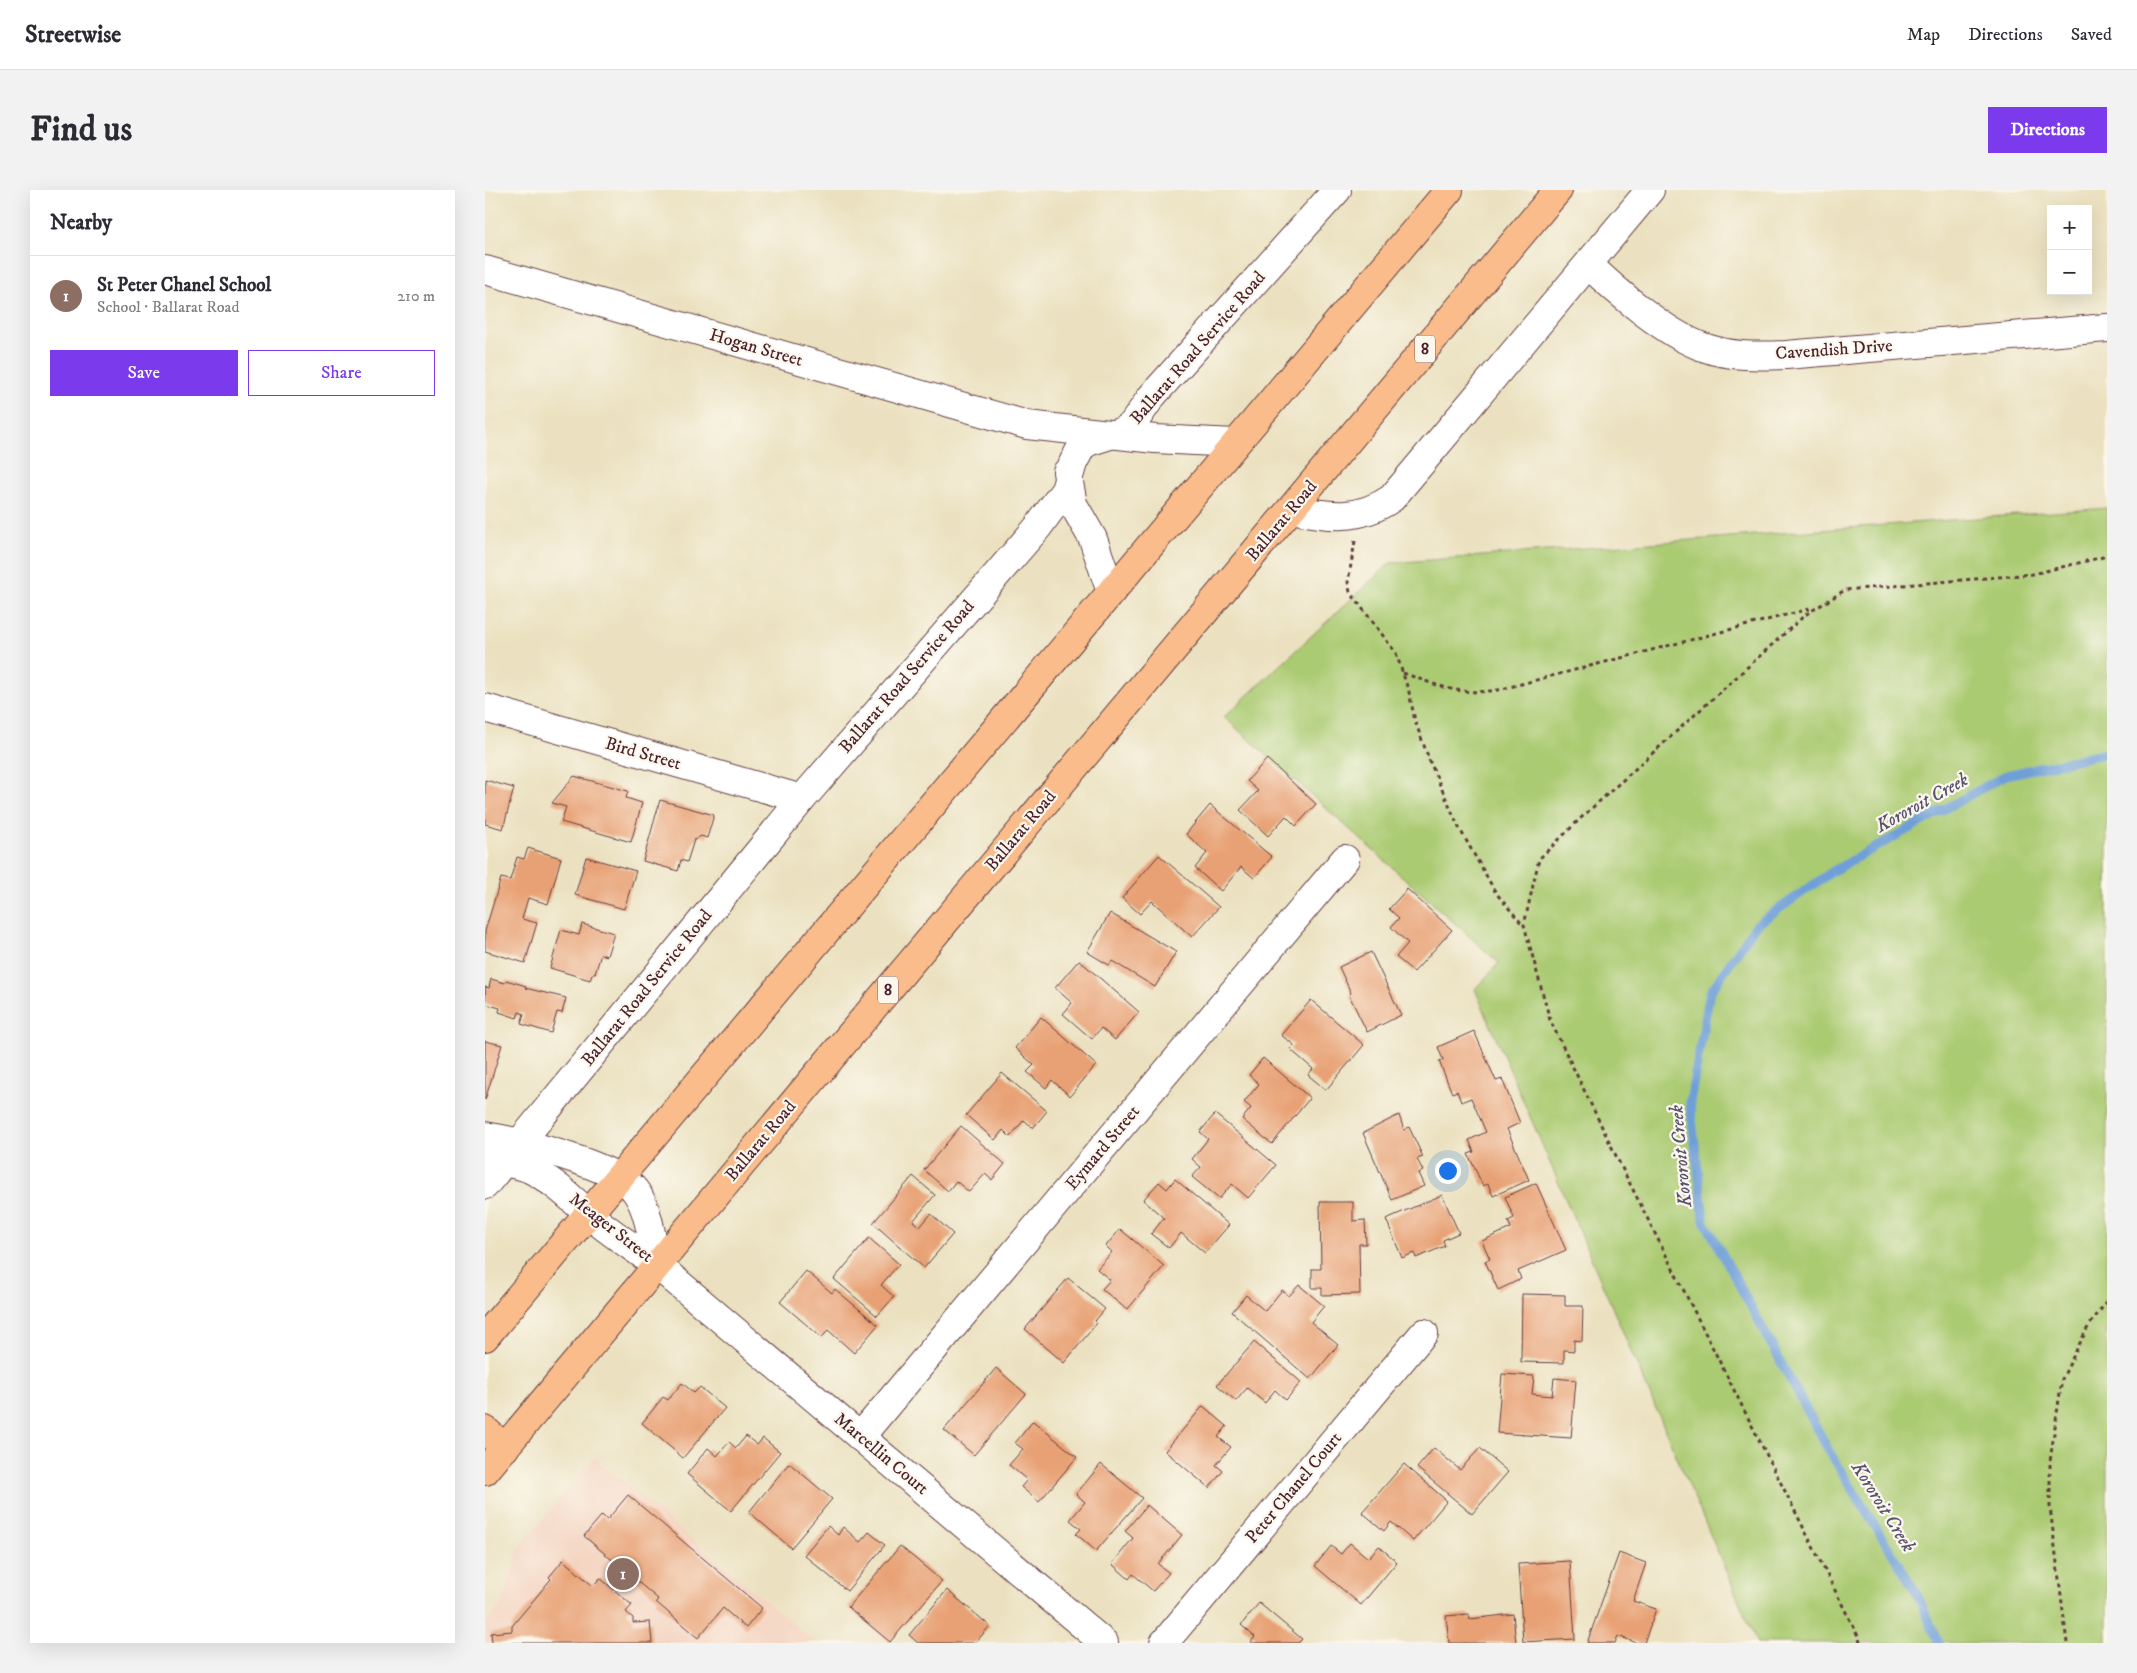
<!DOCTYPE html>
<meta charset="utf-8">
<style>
body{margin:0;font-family:"IM FELL DW Pica",serif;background:#f2f2f3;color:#2b2b33}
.controls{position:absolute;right:15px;top:15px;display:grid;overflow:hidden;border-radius:0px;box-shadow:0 5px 20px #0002}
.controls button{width:45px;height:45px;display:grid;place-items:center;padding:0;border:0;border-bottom:1px solid #e1e1e2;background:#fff;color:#2b2b33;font:25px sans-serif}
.you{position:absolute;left:962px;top:980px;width:18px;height:18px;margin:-12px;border:4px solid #fff;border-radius:50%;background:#1a73e8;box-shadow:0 0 0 8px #1a73e833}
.badge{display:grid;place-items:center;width:32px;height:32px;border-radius:50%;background:#7c3aed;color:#fff;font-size:16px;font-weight:700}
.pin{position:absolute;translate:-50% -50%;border:2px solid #fff;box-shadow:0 1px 5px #0006}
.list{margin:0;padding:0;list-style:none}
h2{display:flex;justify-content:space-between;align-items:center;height:65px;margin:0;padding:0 20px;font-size:21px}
h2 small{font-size:16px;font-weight:400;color:#7c7c81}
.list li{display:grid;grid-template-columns:32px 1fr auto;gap:15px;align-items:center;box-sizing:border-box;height:80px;padding:0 20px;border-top:1px solid #e1e1e2}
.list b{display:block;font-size:19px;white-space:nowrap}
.list p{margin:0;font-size:16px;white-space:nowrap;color:#7c7c81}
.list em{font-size:16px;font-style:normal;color:#7c7c81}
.actions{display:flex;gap:10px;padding:15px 20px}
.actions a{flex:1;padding:11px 0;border:1px solid #7c3aed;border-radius:0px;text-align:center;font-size:18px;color:#7c3aed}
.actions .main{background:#7c3aed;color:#fff}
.map{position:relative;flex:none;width:1622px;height:1453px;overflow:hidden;border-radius:0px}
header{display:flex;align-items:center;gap:30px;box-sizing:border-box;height:70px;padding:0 25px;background:#fff;border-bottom:1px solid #e1e1e2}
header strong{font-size:24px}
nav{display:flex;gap:28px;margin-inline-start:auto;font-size:18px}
.intro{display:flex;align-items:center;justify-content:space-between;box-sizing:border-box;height:120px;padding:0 30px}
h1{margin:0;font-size:35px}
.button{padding:12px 22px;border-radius:0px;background:#7c3aed;color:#fff;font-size:18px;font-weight:700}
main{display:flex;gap:30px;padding:0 30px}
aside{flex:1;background:#fff;border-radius:0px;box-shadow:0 5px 20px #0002}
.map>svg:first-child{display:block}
.built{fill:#f4d3c0}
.green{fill:#abcb72;stroke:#7a754e}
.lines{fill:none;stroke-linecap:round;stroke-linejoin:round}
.stream{stroke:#6e9fd8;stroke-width:9}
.building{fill:#e8a174}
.minor-casing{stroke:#623c41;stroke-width:30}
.highway-casing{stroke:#623c41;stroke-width:30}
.path{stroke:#623c41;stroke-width:3;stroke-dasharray:4 4;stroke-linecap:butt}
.minor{stroke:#fff;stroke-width:28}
.highway{stroke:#f9bc8a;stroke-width:28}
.labels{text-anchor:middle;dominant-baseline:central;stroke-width:4.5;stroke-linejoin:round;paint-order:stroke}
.shield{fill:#fbf7ec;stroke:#7f6065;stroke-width:1}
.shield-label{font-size:16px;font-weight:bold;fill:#4a1f2b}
.street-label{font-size:18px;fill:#4a1f2b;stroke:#fbf7ec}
.water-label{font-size:19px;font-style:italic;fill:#585270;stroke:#fbf7ec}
</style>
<header>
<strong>Streetwise</strong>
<nav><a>Map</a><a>Directions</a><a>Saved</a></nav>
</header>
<div class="intro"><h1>Find us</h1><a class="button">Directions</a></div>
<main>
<aside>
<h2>Nearby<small></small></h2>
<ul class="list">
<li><span class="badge" style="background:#8d6e63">1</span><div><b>St Peter Chanel School</b><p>School · Ballarat Road</p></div><em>210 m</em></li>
</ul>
<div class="actions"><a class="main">Save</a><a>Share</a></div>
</aside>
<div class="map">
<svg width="1622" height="1453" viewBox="0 0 1622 1453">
<rect width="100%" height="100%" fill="#fbf7ec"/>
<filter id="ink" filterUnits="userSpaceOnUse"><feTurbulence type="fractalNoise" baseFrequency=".02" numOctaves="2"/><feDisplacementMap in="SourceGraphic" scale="10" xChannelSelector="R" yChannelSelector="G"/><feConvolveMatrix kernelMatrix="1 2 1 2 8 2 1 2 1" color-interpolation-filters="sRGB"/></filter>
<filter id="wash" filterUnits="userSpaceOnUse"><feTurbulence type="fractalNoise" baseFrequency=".0096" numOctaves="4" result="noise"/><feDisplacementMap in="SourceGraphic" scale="20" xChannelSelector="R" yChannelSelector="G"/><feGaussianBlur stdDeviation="1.12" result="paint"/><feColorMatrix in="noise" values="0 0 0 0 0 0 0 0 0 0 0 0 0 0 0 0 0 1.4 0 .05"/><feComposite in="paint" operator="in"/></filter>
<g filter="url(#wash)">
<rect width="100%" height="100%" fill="#ebe1c0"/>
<path class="built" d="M109,1267l222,186h-331v-19l18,-23 16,-53z"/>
<path class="green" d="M1622,318v1135h-350l-282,-654 24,-26 -275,-246 166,-154z"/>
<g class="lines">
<path class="stream" d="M1454,1453l-23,-51 -87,-141 -125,-231 -14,-118 20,-110 46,-67 77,-54 173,-96 101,-22"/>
</g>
<g id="blocks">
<g class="building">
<path d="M782,569l49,45 -20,22 -10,-10 -18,20 -28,-26 18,-19 -11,-10z"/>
<path d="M89,586l54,15 -2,7 16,5 -11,39 -70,-20 5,-15 -14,-4z"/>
<path d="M0,590l29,8 -11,41 -18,-5z"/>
<path d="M175,610l54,15 -7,23 -6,-2 -7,4 -7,22 -6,-2 -3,11 -35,-10z"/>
<path d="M725,615l62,52 -18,21 -13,-11 -20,24 -26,-23 12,-15 -21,-19z"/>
<path d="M43,658l33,10 -13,46 -20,-6 -6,21 15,4 -12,40 -40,-12v-20l16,-53 9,2 7,-23 7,2z"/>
<path d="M674,665l60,52 -27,30 -40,-36 -12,13 -18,-16z"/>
<path d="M101,667l50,14 -12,38 -49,-14z"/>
<path d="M922,699l45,41 -38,42 -18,-15 12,-14 -17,-16 8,-9 -10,-9z"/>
<path d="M625,723l66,39 -21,35 -43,-26 -3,4 -22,-13z"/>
<path d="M97,734l32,9 -7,23 -6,-2 -6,20 -2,-1 -3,7 -40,-12 11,-38 18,5z"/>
<path d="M886,762l30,63 -34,17 -18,-37 2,-2 -12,-26z"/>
<path d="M594,770l60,52 -24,28 -14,-12 -9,11 -29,-25 9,-11 -17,-15z"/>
<path d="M6,789l14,4 1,-3 20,6 -1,2 41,10 -4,15 -5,-1 -6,21 -30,-9 3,-10 -5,-2 -2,6 -18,-6 1,-4 -14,-4 -1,-17 4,1z"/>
<path d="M826,810l53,45 -38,45 -18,-15 5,-6 -23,-20 4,-4 -13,-10z"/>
<path d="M556,827l55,48 -26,31 -18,-16 -6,8 -19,-16 7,-7 -19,-17z"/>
<path d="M989,841l22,50 6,-2 18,44 -13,6 22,51 -36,16 -5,-12 -5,2 -15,-32 6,-2 -5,-12 17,-8 -15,-34 -10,4 -4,-11 -5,2 -13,-32 4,-1 -5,-13z"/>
<path d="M0,851l17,4 -17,55z"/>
<path d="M778,868l47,40 -38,46 -30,-25 9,-11 -7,-6 15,-18 -10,-9z"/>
<path d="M517,883l45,38 -14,17 -9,-8 -14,17 -7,-7 -8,10 -29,-25z"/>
<path d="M730,924l61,51 -28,33 -16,-14 -13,15 -27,-22 9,-10 -9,-8 16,-20 -8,-7z"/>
<path d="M914,925l5,15 5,-3 14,30 -6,2 6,12 -5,2 6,13 -32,14 -29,-67z"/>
<path d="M476,936l44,38 -13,16 -7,-6 -16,18 -13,-11 -8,10 -24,-21z"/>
<path d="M428,986l22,19 -22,26 7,6 11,-13 22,20 -29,34 -51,-45z"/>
<path d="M690,989l54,46 -24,28 -24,-20 -12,15 -18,-14 13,-16 -21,-18 16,-18 8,7z"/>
<path d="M1051,993l30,67 -48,21 3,8 -23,11 -13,-29 5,-2 -8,-18 29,-13 -3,-7 6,-3 -9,-21z"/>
<path d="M957,1005l17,38 -16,7 2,6 -29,12 -2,-5 -12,5 -16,-39z"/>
<path d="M835,1012h33v19l12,-1 1,24h-7l1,50 -38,1v-7h-10v-19h9z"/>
<path d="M635,1039l44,37 -37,44 -25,-21 8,-9 -13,-11 15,-17 -6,-6z"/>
<path d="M384,1048l30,26 -18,21 13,12 -17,19 -43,-37z"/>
<path d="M321,1081l26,22 3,-4 43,36 -24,28 -26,-23 -6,8 -42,-36z"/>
<path d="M583,1088l37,31 -10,12 2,2 -33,40 -39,-34z"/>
<path d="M814,1095l25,21 -13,16 27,23 -28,34 -78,-67 14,-17 19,16 17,-21 7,6z"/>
<path d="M1037,1104l43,1v11h18l-1,35 -8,-1v11l-10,-1v13l-43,-1z"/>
<path d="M769,1152l47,40 -15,18 -11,-10 -10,13 -18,-15 -11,13 -19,-16z"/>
<path d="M511,1178l30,26 -52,61 -30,-25z"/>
<path d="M1017,1184l32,2 -2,18 20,2 2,-18 22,2 -5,58 -74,-5z"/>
<path d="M197,1193l12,10 6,-6 25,21 -42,50 -41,-35 21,-26 5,3z"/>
<path d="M718,1216l24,20 -9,11 13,10 -15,18 7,6 -14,17 -44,-37z"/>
<path d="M548,1231l44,36 -38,45 -18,-15 6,-7 -18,-15 14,-16 -8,-6z"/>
<path d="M261,1246l11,9 6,-7 17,14 -49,59 -44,-37 21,-26 9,8 12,-14 7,6z"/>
<path d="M949,1258l26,22 20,-22 28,24 -36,42 -55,-46z"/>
<path d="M304,1273l43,36 -41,49 -42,-36z"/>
<path d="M616,1274l41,34 -46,53 -20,-17 5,-5 -11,-9 15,-18 -9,-8z"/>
<path d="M919,1274l43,37 -34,40 -22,-19 -7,9 -22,-19z"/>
<path d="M143,1305l134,113 -16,20 -23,-20 -25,30 -42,-36 2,-3 -74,-63 18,-21 5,5z"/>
<path d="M662,1315l35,30 -24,29 11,9 -16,18 -20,-17 -4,5 -17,-15 21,-26 -8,-7z"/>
<path d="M343,1336l10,9 5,-8 17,15 9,-10 16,13 -38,46 -43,-36z"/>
<path d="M865,1353l18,15 11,-12 18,16 -36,43 -46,-39 16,-20 10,8z"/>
<path d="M415,1356l42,35 -52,61 -42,-35z"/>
<path d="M1134,1363l27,10 -13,38 23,8 -12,34h-7l-19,-7 -3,7h-28z"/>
<path d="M78,1370l30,26 7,-8 32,27 -6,7 7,6v5l17,-1 2,21h-160l-1,-10 21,-2v-5l39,-47 -2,-2z"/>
<path d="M1085,1371l5,78 -52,3 -5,-78z"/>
<path d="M462,1400l43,36 -15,17h-57l-9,-8z"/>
<path d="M774,1413l43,36 -4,4h-48l5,-6 -14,-12z"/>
<path d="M984,1424l1,5 43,-5 3,29h-67l-3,-27z"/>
</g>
</g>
</g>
<g filter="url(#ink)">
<use href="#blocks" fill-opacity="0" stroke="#623c41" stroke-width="1"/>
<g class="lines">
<defs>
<g id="minor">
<path d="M1104,75c28,27 77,69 114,82 27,10 55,9 83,8l321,-27"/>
<path d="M0,80l542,155 128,14 80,4"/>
<path d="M582,282l6,32 20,35 18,53"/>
<path d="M807,319c37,8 67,12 100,-11l258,-308"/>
<path d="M0,518l317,91"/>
<path d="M0,946c32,5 134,30 151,56 14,20 16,50 21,73"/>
<path d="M3,968c14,6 31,5 44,12 25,13 45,34 66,52 19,15 40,29 59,43l447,378"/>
<path d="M0,995l317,-386 236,-272 27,-37 8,-27 9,-17 6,-4 35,-11 9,-6 20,-29 185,-206"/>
<path d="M375,1247l485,-578"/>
<path d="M679,1453l260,-310"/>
</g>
<g id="highway">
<path d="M0,1147l964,-1147"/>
<path d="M0,1240l20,18"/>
<path d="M0,1281l1073,-1281"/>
</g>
</defs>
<use href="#minor" class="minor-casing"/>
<use href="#highway" class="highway-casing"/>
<g class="path">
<path d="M870,351l-7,41 2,10 46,61 13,39 6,29 15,41 28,64 38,67 27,32"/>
<path d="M918,483c37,13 55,23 95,17l315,-82"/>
<path d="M1375,1453l-1,-5 -239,-474 -70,-144 -26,-95 15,-66 42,-41 224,-203 40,-25 188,-16 74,-18"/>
<path d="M1582,1453l-17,-136v-46l12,-82 26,-52 19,-26"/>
</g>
<use href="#minor" class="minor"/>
<use href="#highway" class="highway"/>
</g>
</g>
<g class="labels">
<g class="shield">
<rect x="930" y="145.5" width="20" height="27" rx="4"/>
<rect x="393" y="786.5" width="20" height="27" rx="4"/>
</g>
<g class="shield-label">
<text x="940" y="159">8</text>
<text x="403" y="800">8</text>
</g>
<g class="street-label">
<text transform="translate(271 158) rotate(16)">Hogan Street</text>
<text transform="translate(713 158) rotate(-49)">Ballarat Road Service Road</text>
<text transform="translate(1349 160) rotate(-4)">Cavendish Drive</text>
<text transform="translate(797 331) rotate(-50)">Ballarat Road</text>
<text transform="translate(422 487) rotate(-49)">Ballarat Road Service Road</text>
<text transform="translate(158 564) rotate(16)">Bird Street</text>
<text transform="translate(536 641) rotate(-50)">Ballarat Road</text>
<text transform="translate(162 798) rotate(-51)">Ballarat Road Service Road</text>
<text transform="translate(276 951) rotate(-50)">Ballarat Road</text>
<text transform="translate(618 958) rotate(-50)">Eymard Street</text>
<text transform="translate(126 1038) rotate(38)">Meager Street</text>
<text transform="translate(396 1264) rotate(40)">Marcellin Court</text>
<text transform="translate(809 1298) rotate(-50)">Peter Chanel Court</text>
</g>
<g class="water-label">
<text transform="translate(1437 613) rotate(-29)">Kororoit Creek</text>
<text transform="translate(1196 966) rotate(-95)">Kororoit Creek</text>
<text transform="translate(1398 1317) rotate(58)">Kororoit Creek</text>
</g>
</g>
</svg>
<div class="controls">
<button>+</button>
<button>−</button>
</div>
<div class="you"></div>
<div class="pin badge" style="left:138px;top:1384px;background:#8d6e63">1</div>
</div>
</main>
